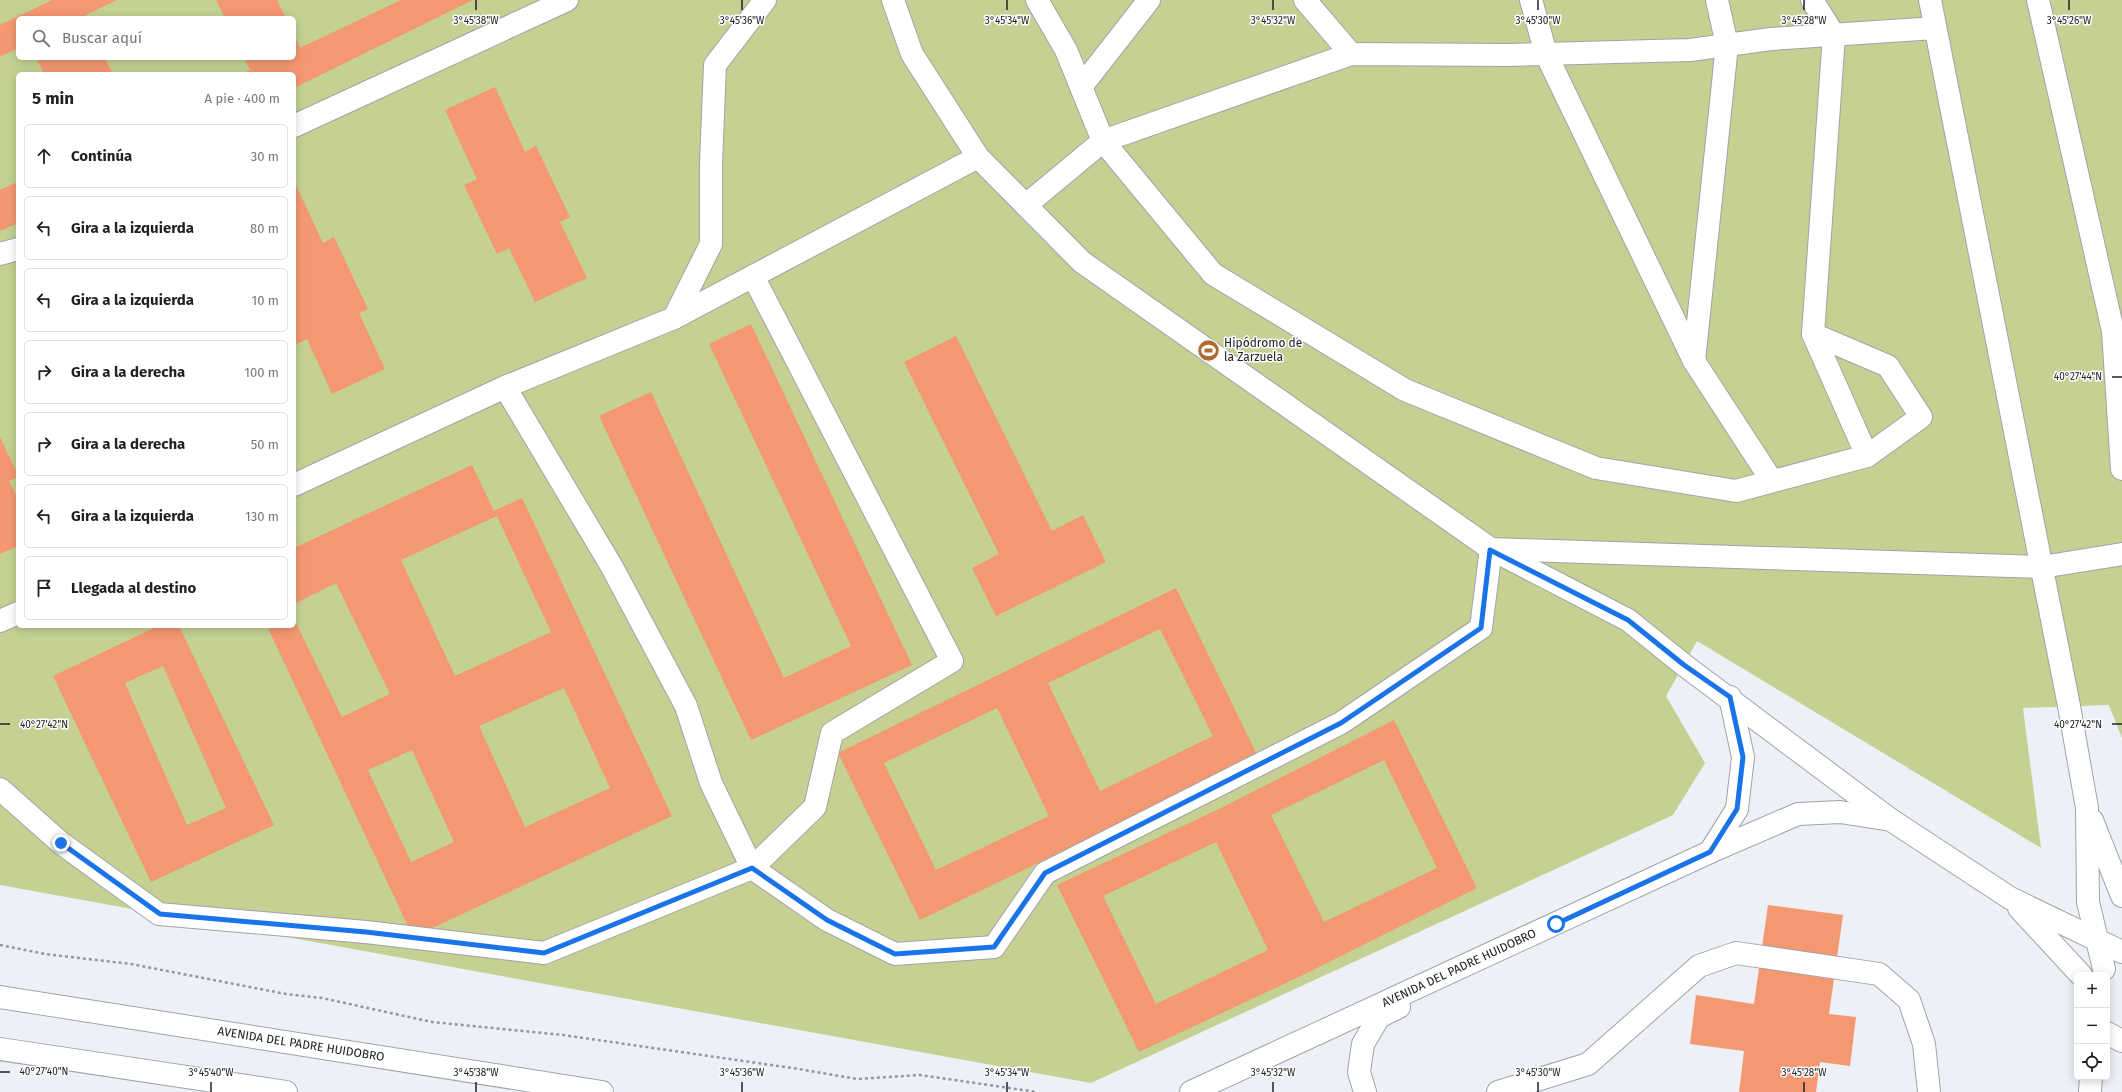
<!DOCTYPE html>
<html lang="es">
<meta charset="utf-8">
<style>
body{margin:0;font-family:"Fira Sans",sans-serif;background:#f6f6f6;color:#222}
.controls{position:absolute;right:12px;bottom:12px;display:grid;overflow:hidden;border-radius:6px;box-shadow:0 2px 10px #0003}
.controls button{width:36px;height:36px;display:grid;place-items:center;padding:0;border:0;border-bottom:1px solid #e0e0e0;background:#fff;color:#222;font:20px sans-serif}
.stop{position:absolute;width:12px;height:12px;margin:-9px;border:3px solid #1a73e8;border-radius:50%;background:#fff}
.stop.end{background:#1a73e8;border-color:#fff;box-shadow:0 1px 4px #0008}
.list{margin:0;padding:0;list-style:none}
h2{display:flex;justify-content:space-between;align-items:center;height:52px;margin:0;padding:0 16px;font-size:17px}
h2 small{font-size:13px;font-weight:400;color:#767676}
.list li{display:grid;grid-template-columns:26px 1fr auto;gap:12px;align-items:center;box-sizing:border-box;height:64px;margin:0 8px 8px;padding:0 8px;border:1px solid #e0e0e0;border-radius:6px}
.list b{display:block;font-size:15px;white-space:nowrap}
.list em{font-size:13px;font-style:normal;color:#767676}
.icon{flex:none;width:22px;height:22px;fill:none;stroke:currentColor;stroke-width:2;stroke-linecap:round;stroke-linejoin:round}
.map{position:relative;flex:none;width:2122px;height:1092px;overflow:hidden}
.search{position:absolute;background:#fff;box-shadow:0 2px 10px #0003;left:16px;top:16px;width:280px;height:44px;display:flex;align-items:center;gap:10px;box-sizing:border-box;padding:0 14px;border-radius:6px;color:#767676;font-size:15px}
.panel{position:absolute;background:#fff;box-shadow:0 2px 10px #0003;left:16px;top:72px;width:280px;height:556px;border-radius:6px}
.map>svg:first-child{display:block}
.green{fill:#c4d192;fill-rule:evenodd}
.building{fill:#f49871;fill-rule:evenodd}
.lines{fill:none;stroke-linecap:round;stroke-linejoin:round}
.minor-casing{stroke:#a1a3a8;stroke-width:24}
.highway-casing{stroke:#a1a3a8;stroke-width:24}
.path{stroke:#95979b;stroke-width:2.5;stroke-dasharray:3 3;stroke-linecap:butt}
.minor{stroke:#fff;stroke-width:22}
.highway{stroke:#fff;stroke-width:22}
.route{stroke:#1a73e8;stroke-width:5}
.ticks{fill:none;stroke:#212224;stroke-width:1.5}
.labels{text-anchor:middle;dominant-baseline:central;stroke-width:3;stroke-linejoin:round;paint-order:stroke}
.poi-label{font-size:12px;fill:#212224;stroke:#fdfdfe;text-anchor:start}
.street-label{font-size:12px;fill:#212224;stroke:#fdfdfe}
.ticks-label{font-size:10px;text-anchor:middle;fill:#212224;stroke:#fdfdfe;stroke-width:3;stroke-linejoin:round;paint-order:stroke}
</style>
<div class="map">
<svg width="2122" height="1092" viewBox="0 0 2122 1092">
<rect width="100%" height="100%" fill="#edf0f6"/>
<path class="green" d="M0,0h2122v738l-13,-33 -86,3 18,140 -344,-207 -31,55 39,67 -32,52 -582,268 -1091,-198zM18,18h276v40h-276zM18,74h276v552h-276z"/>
<g class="building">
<path d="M52,0h65l-33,16 1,2h-67v30l-18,9v-32z"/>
<path d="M216,0h61l9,18h-61z"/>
<path d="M401,0h72l-179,88v-14h-53l9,-4 -6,-12h50v-23l6,13z"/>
<path d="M36,58h69l8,16h-69z"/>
<path d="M495,87l30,65 11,-6 34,71 -10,5 27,56 -52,24 -26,-54 -12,6 -33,-69 13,-6 -32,-69z"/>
<path d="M294,181l29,62 11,-6 34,72 -9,4 26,56 -53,25 -25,-55 -12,6 -1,-2z"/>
<path d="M18,182v41l-18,8v-41z"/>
<path d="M751,324l161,341 -161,75 -152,-324 52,-24 133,286 67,-32 -142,-302z"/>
<path d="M956,336l96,195 31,-16 23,47 -110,54 -24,-48 27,-14 -95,-192z"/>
<path d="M0,437l18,38v2l-9,4 9,18v47l-18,8z"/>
<path d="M472,465l22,46 28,-13 150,318 -259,121 -146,-311h27v-7l48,98 48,-23 -54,-111 -42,21v-56zM497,516l54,116 -96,44 -54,-116zM564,688l46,100 -85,39 -46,-101zM412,750l42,92 -43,20 -43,-92z"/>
<path d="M1176,588l82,169 -338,163 -82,-167zM1160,629l53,107 -113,55 -52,-108zM997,708l52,108 -113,54 -52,-107z"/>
<path d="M158,626h21l95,199 -123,57 -98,-206zM163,666l63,142 -39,17 -62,-142z"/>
<path d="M1394,720l83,168 -174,87 -164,77 -82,-167 164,-77zM1384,760l53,108 -113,54 -53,-107zM1216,842l52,108 -112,54 -53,-108z"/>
<path d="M1768,905l75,10 -14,99 27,3 -6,49 -30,-4 -4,30h-77l5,-41 -54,-7 6,-49 58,9z"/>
</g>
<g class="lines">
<defs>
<g id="minor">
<path d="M893,0l19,54 66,103 104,105 409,287 137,71 56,45 207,155"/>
<path d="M1037,0l29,50 37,91 110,133 192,116 191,78 140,23 131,-35 54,-39 -33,-51 -75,-32 21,-299 -22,-35"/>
<path d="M1305,0l46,54"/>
<path d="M1531,0l15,54 148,307 33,-316 -10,-45"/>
<path d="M1930,0l139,706 18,102 1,94 16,67"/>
<path d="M2038,0l75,331 9,138"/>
<path d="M1081,87l68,-87"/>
<path d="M294,126l273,-126"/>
<path d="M1026,205l77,-64 248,-87 157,1 182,-5 81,-11 164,-11"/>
<path d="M0,254l18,-5"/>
<path d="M674,318l304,-161"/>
<path d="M1813,334l54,122"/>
<path d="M1694,361l78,120"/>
<path d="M505,387l107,180 74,139 25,77 41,85 75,52 68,34 99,-7 51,-74 296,-150 140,-95 10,-79 551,18 80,-13"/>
<path d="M294,485l211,-98 169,-69 37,-74v-81l4,-98 50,-65"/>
<path d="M0,621l18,-8"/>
<path d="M0,789l61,54 98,71 207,18 178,21 208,-85 63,-61 17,-74 120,-72 -199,-385"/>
<path d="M2092,820l30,76"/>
<path d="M1710,852l27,-43 6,-52 -13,-60"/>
<path d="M2019,908l62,67"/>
<path d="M0,997l602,95"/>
<path d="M2107,1033l15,8"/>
<path d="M1191,1092l519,-240 88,-38 42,-2 51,8 119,78 112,54"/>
<path d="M1365,1092l-6,-20 4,-28 16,-27 20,-10"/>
<path d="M1498,1092l90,-28 111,-98 37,-13 143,21 30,26 15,44 5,48"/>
</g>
<g id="highway">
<path d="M0,1049l286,43"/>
<path d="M2090,1092l1,-15"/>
</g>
</defs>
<use href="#minor" class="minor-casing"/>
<use href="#highway" class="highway-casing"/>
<path class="path" d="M0,945l45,9 86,10 155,30 36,4 110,24 131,13 236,34 58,10 63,-4 117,17"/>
<use href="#minor" class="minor"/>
<use href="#highway" class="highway"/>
</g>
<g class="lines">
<path class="route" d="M61,843l99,71 206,18 178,21 208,-85 75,52 68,34 99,-7 51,-74 296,-150 140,-95 9,-78 138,70 56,45 46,32 13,60 -6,52 -27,43 -154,72"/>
</g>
<path class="ticks" d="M476,0v10M742,0v10M1007,0v10M1273,0v10M1538,0v10M1804,0v10M2069,0v10M2112,377h10M0,724h10M2112,724h10M0,1072h10M211,1082v10M476,1082v10M742,1082v10M1007,1082v10M1273,1082v10M1538,1082v10M1804,1082v10"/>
<defs>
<symbol id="stadium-disc" viewBox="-11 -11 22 22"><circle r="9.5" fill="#ab6d32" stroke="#fdfdfe"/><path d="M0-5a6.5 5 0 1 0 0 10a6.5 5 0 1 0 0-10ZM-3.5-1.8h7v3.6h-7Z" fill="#fff"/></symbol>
</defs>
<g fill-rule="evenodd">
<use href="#stadium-disc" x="1196" y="338" width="25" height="25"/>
</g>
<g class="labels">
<g class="poi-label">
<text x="1224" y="343">Hipódromo de<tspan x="1224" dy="14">la Zarzuela</tspan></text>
</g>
<g class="street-label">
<text transform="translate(1459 968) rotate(-25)">AVENIDA DEL PADRE HUIDOBRO</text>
<text transform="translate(301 1044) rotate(9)">AVENIDA DEL PADRE HUIDOBRO</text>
</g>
</g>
<g class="ticks-label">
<text x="476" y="24">3°45'38"W</text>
<text x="742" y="24">3°45'36"W</text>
<text x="1007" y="24">3°45'34"W</text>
<text x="1273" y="24">3°45'32"W</text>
<text x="1538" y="24">3°45'30"W</text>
<text x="1804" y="24">3°45'28"W</text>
<text x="2069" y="24">3°45'26"W</text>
<text x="2078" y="380">40°27'44"N</text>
<text x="44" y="728">40°27'42"N</text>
<text x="2078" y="728">40°27'42"N</text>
<text x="44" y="1075">40°27'40"N</text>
<text x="211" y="1076">3°45'40"W</text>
<text x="476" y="1076">3°45'38"W</text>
<text x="742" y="1076">3°45'36"W</text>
<text x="1007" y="1076">3°45'34"W</text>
<text x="1273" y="1076">3°45'32"W</text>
<text x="1538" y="1076">3°45'30"W</text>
<text x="1804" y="1076">3°45'28"W</text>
</g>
</svg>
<div class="controls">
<button>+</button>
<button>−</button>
<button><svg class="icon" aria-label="locate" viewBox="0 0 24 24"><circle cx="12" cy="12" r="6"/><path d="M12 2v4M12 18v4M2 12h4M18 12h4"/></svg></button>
</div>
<div class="stop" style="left:1556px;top:924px"></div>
<div class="stop end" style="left:61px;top:843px"></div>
<div class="search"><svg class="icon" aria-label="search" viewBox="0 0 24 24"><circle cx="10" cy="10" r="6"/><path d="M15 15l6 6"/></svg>Buscar aquí</div>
<section class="panel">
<h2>5 min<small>A pie · 400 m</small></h2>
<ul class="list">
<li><svg class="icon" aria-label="ahead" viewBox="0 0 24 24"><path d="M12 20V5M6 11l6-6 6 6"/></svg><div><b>Continúa</b></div><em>30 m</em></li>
<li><svg class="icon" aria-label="left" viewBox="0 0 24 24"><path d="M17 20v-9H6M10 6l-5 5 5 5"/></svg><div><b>Gira a la izquierda</b></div><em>80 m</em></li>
<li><svg class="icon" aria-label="left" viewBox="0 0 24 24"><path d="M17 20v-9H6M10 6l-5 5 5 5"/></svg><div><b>Gira a la izquierda</b></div><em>10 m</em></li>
<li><svg class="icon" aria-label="right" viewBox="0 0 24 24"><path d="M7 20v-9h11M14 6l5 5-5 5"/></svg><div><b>Gira a la derecha</b></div><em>100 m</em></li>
<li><svg class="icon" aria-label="right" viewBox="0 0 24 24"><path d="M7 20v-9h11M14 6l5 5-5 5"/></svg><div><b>Gira a la derecha</b></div><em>50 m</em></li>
<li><svg class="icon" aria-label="left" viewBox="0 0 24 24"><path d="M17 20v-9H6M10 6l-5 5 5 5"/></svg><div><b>Gira a la izquierda</b></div><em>130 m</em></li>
<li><svg class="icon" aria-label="arrive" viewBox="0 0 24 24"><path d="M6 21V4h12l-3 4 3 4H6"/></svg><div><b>Llegada al destino</b></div></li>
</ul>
</section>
</div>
